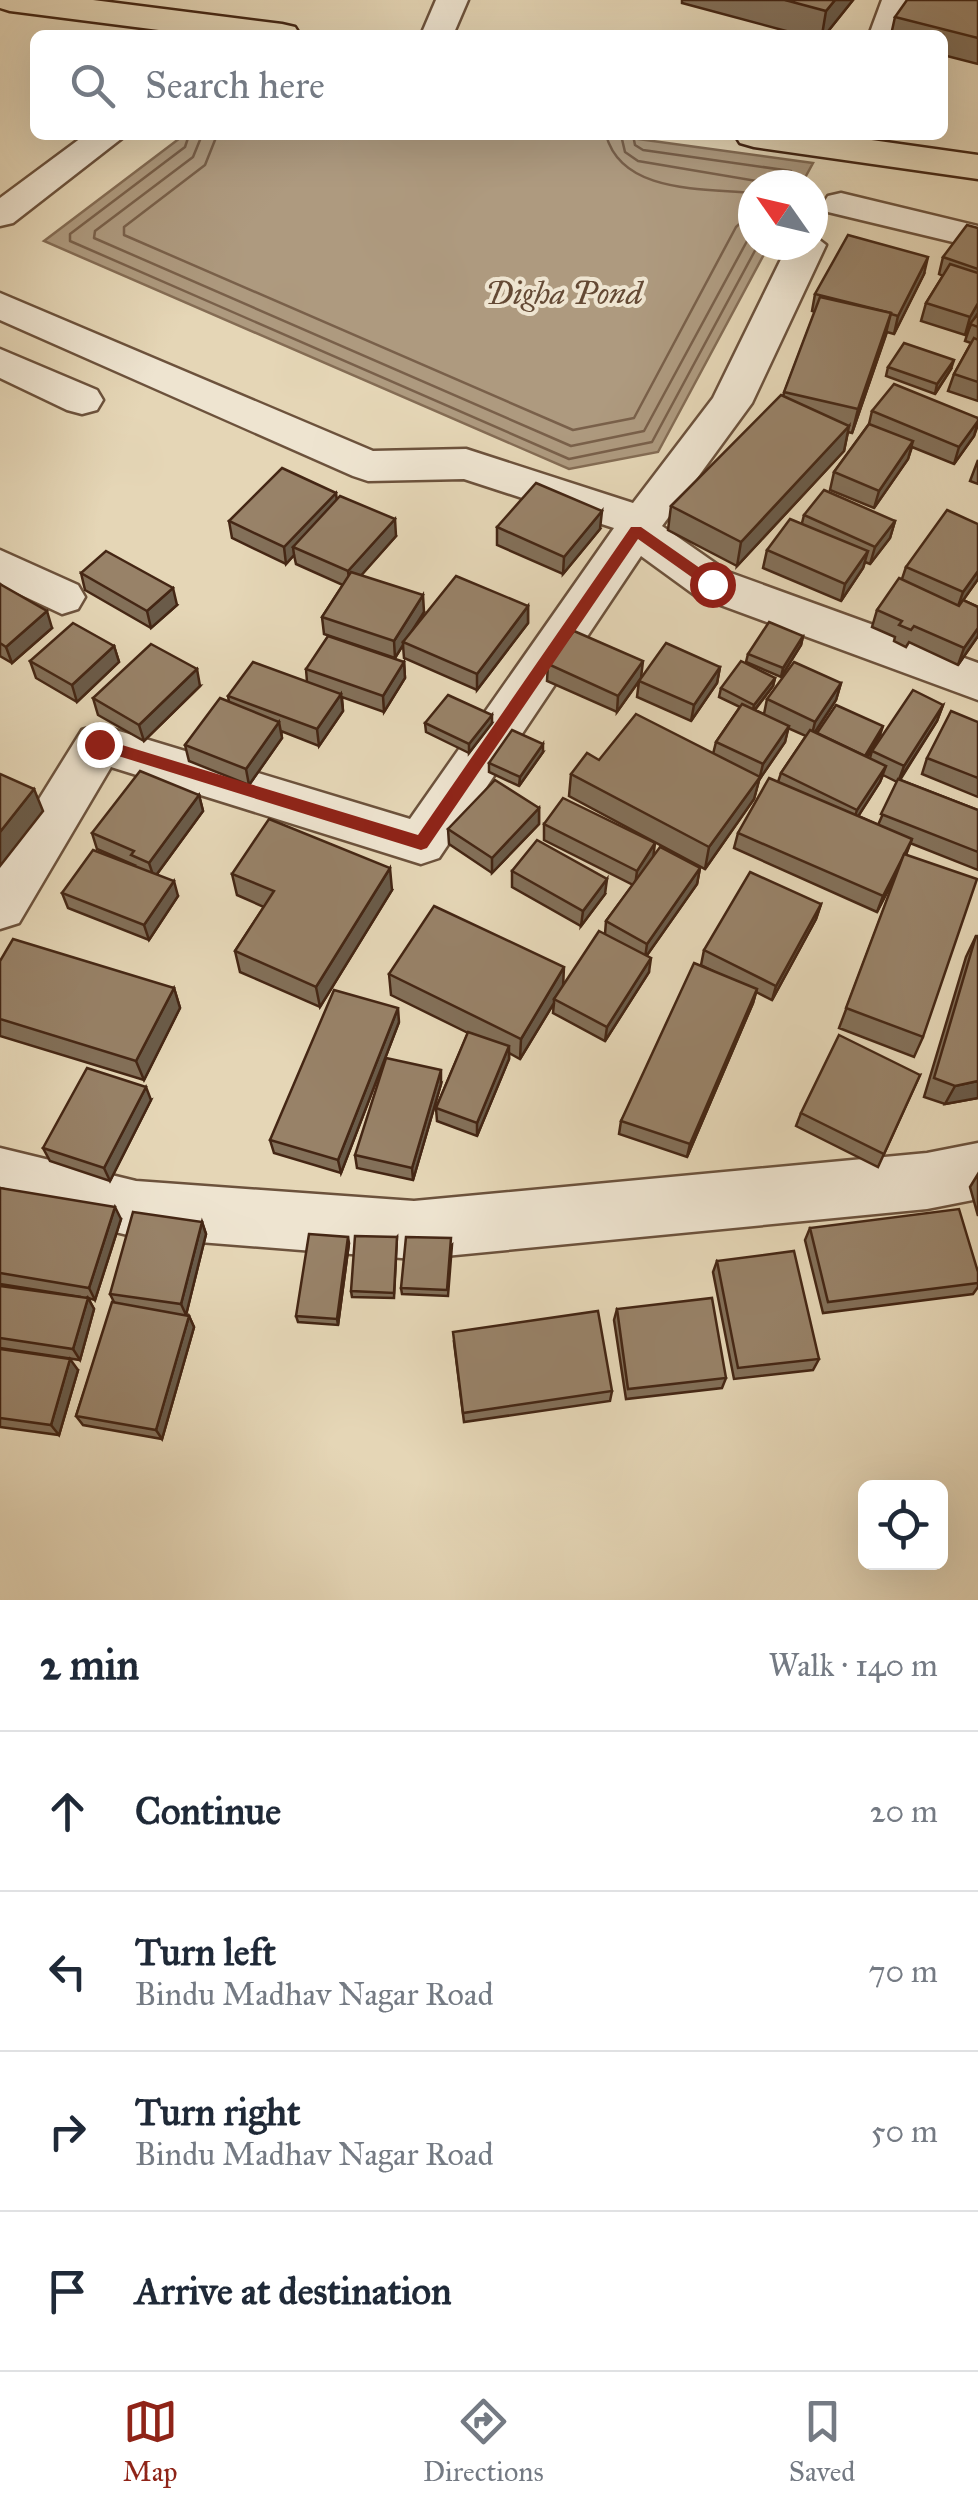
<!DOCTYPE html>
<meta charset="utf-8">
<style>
body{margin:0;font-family:"IM FELL Great Primer",serif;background:#f2f2f3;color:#1f2937}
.controls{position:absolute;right:30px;bottom:30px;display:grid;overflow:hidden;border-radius:15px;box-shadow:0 10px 40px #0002}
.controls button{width:90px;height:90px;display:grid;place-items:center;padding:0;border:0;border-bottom:2px solid #e0e1e3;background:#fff;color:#1f2937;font:50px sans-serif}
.compass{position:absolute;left:738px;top:170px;width:90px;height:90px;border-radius:50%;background:#fff;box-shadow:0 10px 40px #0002;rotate:304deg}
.stop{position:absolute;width:30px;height:30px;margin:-22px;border:8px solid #8f2418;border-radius:50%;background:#fff}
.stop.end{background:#8f2418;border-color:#fff;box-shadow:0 2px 10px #0008}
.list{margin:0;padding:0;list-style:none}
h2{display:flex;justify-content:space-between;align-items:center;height:130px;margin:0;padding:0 40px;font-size:42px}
h2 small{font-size:32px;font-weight:400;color:#747a83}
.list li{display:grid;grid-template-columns:65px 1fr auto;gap:30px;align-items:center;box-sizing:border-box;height:160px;padding:0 40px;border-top:2px solid #e0e1e3}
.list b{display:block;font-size:38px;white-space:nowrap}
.list p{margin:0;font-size:32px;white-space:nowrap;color:#747a83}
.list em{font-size:32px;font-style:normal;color:#747a83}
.icon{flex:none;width:55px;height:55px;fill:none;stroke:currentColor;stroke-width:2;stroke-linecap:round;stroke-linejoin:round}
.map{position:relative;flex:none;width:978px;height:1600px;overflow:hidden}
.search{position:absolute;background:#fff;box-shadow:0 10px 40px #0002;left:30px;right:30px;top:30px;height:110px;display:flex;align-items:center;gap:25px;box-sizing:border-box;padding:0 35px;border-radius:15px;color:#747a83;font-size:38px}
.sheet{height:770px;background:#fff}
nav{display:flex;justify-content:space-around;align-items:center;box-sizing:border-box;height:140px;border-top:2px solid #e0e1e3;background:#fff;font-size:28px;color:#747a83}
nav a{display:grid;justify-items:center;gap:5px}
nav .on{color:#8f2418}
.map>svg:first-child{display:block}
.water{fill:#ae9a7f;stroke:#846c54;stroke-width:2.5}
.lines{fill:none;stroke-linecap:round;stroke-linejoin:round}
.shore{stroke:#79604a;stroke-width:2.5}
.minor-casing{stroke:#6c523c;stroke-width:5}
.major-casing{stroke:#442614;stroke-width:5}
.minor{fill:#eee4d0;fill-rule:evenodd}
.major{fill:#e5d6b6;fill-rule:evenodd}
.wall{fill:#837059;stroke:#442614;stroke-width:2.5;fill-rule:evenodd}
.shaded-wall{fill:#6a5b49;stroke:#442614;stroke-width:2.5}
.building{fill:#988268;stroke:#442614;stroke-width:2.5}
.route{fill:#8f2418}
.labels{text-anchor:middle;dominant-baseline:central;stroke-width:8;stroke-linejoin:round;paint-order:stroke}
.far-water-label{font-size:32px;font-style:italic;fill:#644934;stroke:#eee4d0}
</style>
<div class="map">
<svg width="978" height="1600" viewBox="0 0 978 1600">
<rect width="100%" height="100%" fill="#e5d6b6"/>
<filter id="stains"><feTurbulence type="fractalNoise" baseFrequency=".002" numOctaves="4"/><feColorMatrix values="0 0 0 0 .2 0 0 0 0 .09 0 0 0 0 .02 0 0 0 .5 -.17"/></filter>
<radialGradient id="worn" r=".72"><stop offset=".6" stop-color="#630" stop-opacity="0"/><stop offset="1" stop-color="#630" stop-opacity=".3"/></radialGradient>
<path class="water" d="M184,135h425l204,28 -12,22h-48v60h16l-111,207 -89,17 -525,-228z"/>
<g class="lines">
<g class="shore">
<path d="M189,135l-4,12 -115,87v7l499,218 83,-17 106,-197"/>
<path d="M202,135l-9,22 -98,74 -1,7 477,208 73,-15 109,-201"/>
<path d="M217,135l-12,30 -81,62v8l449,195 61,-12 102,-191 17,-15"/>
<path d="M606,135c16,59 97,53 147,58"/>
<path d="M621,135l4,17 13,9 143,24"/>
<path d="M633,135l2,10 8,5 148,21 2,14"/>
</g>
<defs>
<g id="minor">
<path d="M436,0h32l-15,35h-32z"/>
<path d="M882,0h32l-13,35h-32z"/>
<path d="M85,135h41l-113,88 -13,3v-28z"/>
<path d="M841,193l137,33v22l-150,-36 -5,-8 5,-8z"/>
<path d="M813,235l13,10 -74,158 -90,123 66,46 250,91v37l-282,-104 -55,-40 -202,302 -18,6 -310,-97 -92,156 -19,6v-67l82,-132 17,-5 311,94 204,-291 -150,-49 -96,2 -15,-5 -353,-156v-27l373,158 93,-2 167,54 80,-105 75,-153h25z"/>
<path d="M0,349l97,41 6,10 -6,10 -15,4 -15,-4 -67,-32z"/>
<path d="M0,550l78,35 7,12 -7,12 -16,5 -62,-29z"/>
<path d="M978,1143v56l-51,10 -513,50 -278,-22 -136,-33v-56l136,33 278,20 513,-48z"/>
</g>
<g id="major">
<path d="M0,0h93l189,24 13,3 5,8h-102l-188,-24 -10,-3z"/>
<path d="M735,135h101l142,20v24l-224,-32 -14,-4z"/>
</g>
</defs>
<use href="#minor" class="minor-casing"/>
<use href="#major" class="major-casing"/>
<use href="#minor" class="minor"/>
<use href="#major" class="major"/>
</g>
<g class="wall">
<path d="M682,0h171l-28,35h-24l-119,-32z"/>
<path d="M978,0v64l-35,-9v-20h-52l4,-18z"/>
<path d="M978,228v173l-30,-10 6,-17 17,-31 -6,-2 5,-15 -5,9 -44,-14 5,-18 17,-27 -4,-2 4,-17z"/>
<path d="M924,274l-30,60 -7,-2 -35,101 -4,-1 -4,19 -107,115 -69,-36 3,-24 112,-110 32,-84 -3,-1 3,-17z"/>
<path d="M888,367l63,2 -16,25 -49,-18z"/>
<path d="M872,411l106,7v7l-4,11 -20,28 -42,-17 -4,12 -34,49 -44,-18 4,-18 35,-48z"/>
<path d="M978,460v24l-8,-3z"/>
<path d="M337,500l59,36 -35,39 63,37 -11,17 115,-23v17l-51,67 -73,-32 -1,-13 -8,13 -71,-24 -2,-17 21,-32 -47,-21 -2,-9 -8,9 -54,-26 -3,-17z"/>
<path d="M804,515l91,6 -5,17 -20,26 -5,-2 -2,6 -22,33 -78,-33 4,-18 35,-27z"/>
<path d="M497,527l103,2 -37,45 -66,-29z"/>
<path d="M906,567l72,12 -15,21 15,7v29l-20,29 -49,-23 -3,5 -12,-6 1,-4 -23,-10 5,-17 25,-31z"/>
<path d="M81,573l96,32 -26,23 -66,-38z"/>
<path d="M0,584l52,44 -40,35 -12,-7z"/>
<path d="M803,636l-2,9 -20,32 -35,-15 2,-8z"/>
<path d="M114,646l5,16 -42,40 -41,-24 -6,-17z"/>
<path d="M404,662l1,16 -21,34 -42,-15 1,14 -24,35 -38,-15 1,7 -33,47 -60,-24 -4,-16 44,-43 -1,-6 79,-14 -1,-13z"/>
<path d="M548,664l93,13 79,-10 -3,16 -26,38 -54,-24 2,-16 -22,31 -70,-31z"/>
<path d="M775,678l-2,8 -18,24 9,4 3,-15 74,-16 -5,17 -21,32 65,3 -13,22 3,1 2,-7 71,-46 -6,16 -37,59 78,30v60l-68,-27 -4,11 17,183 -9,20 -75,-29 60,-159 -22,43 -143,-64 4,-15 40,-51 3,-9 25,-37 -18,-8 -3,14 -26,38 -5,19 -49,70 -136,-73 2,-22 28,-14 114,-6 3,-12 24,-35 -21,-10 2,-9zM883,775l14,7 -19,43 -20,-9 22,-34z"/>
<path d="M200,686l-56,55 -46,-26 -5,-17z"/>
<path d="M978,722v75l-56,-23 5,-16z"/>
<path d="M425,723h67l-23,30 -43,-21z"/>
<path d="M543,752l-24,34 -30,-14v-9z"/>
<path d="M199,795l4,16 -46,63 21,22 -29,44 -81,-32 -6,-15 72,-28 -37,-16 -5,-16z"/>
<path d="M539,808v16l-47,49 -43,-29 -1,-15z"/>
<path d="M544,824l109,32 47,12 -3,16 -50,71 2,17 -44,69 -52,-28 1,-10 -34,56 -11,-6v6l-32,77 -40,-15 -1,-13 32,-75 -77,-38 -2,-21 174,11 42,-51 1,-13 27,-36 -89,-45z"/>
<path d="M512,871l93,23 -24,32 -69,-39z"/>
<path d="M232,874l160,16 -72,117 -80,-35 -5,-21 29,-44 -27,-12z"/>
<path d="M821,904l-5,15 -44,81 -16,-8 -3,11 -66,154 -68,-23 2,-13 92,-150 -12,-6 3,-15z"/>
<path d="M976,936l2,162 -33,6 -21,-7 42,-140z"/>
<path d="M0,961l174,27 6,20 -36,72 -144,-44z"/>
<path d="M399,1022l-58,151 -67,-20 -4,-13z"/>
<path d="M920,1075l-42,92 -82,-41 5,-13z"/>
<path d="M441,1084l-28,96 -56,-12 -2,-13z"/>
<path d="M151,1100l-41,81 -60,-20 -7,-13z"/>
<path d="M978,1174v42l-8,-29z"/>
<path d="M0,1188l121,31 -26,81 -7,-2 6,11 -14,51 -80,-12v-62l81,11 -81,-13z"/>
<path d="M202,1222l4,12 -20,81 3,1 5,11 -32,112 -79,-14 -7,-9 38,-114 -4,-8z"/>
<path d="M810,1228l168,44v15l-5,7 -150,19 -18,-73z"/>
<path d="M397,1237l-3,61 -42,-1 -1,-6z"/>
<path d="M349,1243l-11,82 -40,-3 -2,-6z"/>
<path d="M452,1245l-4,51 -46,-2 -1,-6z"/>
<path d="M717,1261l102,98 -6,11 -79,9 -21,-107z"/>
<path d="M617,1309l109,69 -4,10 -96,11 -12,-79z"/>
<path d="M454,1342l158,49 -2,10 -146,21z"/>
<path d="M0,1349l78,21 -19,65 -59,-8z"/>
</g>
<g class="shaded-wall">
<path d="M835,0h18l-28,35h-3l4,-24z"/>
<path d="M928,257l-4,17 -30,60 4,-18z"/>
<path d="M978,303v10l-13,22 5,-18z"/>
<path d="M891,313l-6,24 -33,96 6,-24z"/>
<path d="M954,360l-3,9 -16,25 2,-10z"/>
<path d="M978,421l-4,15 -20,28 5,-17z"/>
<path d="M849,426l-5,25 -107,115 4,-24z"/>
<path d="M913,441l-5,18 -34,49 5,-17z"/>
<path d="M336,493l2,17 -45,37 1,8 -8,9 -2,-17z"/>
<path d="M602,511l-2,18 -37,45 1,-17z"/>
<path d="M395,519l1,17 -46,52 -2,-17z"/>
<path d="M895,521l-5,17 -20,26 5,-17z"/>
<path d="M868,551l-5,17 -22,33 4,-17z"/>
<path d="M978,571v8l-21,30 6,-17z"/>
<path d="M173,588l4,17 -26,23 -4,-17z"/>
<path d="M423,595l1,17 -19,30h-2v3l-8,13 -1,-17z"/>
<path d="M528,606v17l-51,67v-16z"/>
<path d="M47,611l5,17 -40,35 -6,-16z"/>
<path d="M978,628v8l-20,29 6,-17z"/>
<path d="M803,636l-2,9 -20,32 2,-9z"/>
<path d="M114,646l5,16 -42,40 -5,-17z"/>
<path d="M643,661l-2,17 -24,34 1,-16z"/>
<path d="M404,662l1,16 -21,34 -1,-16z"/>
<path d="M720,667l-3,16 -26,38 3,-16z"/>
<path d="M197,669l3,17 -56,55 -5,-16z"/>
<path d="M775,678l-2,8 -21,27 2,-8z"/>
<path d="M841,683l-5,17 -25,38 4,-16z"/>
<path d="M341,694l2,17 -24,35 -2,-17z"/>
<path d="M943,705l-6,16 -39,61 6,-16z"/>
<path d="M492,715v8l-23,30v-9z"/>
<path d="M279,722l3,16 -33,47 -3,-16z"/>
<path d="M789,726l-4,16 -26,38 4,-16z"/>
<path d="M883,726l-3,9 -20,33 2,-9z"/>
<path d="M543,744v8l-24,34 1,-9z"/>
<path d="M886,766l-6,16 -28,44 5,-16z"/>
<path d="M760,777l-6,22 -49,70 4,-22z"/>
<path d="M34,789l9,22 -43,55v-34z"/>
<path d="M199,795l4,16 -49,67 -5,-15z"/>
<path d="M539,808v16l-47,49v-15z"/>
<path d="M912,839l-6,16 -29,57 6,-16z"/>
<path d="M655,843l-2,16 -18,27 2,-15z"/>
<path d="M390,868l2,22 -72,117 -4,-20z"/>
<path d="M700,868l-3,16 -52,74 2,-14z"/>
<path d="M607,879l-2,15 -24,32 2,-15z"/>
<path d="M174,881l4,15 -29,44 -5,-15z"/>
<path d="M821,904l-5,15 -44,81 4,-14z"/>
<path d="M651,958l-2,14 -44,69 2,-14z"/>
<path d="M564,967l-1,21 -9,11v4l-34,56 1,-20z"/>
<path d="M174,988l6,20 -36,72 -8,-19z"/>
<path d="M757,989l-4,14 -66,154 3,-13z"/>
<path d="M398,1008l1,14 -58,151 -3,-13z"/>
<path d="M509,1046v13l-32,77v-13z"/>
<path d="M441,1070v14l-28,96 -1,-12z"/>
<path d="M978,1081v17l-33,6 10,-18z"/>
<path d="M146,1087l5,13 -41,81 -6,-13z"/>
<path d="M115,1207l6,12 -26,81 -6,-12z"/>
<path d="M202,1222l4,12 -20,81 -5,-11z"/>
<path d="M348,1237l1,6 -11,82 -1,-6z"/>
<path d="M88,1298l6,11 -14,51 -7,-11z"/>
<path d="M189,1316l5,11 -32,112 -6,-9z"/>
<path d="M70,1359l8,11 -19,65 -8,-10z"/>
</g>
<g class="building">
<path d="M785,0h50l-9,11z"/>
<path d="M907,0h71v38l-83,-21z"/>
<path d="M967,225l11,3v41l-35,-12z"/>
<path d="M848,235l80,22 -30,59 -7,-2v-1l-76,-19z"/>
<path d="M950,264l28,9v30l-8,14 -44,-14z"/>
<path d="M820,297l71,16 -33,96 -74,-17z"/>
<path d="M978,314v13l-8,-3z"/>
<path d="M974,338l4,2v42l-24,-8z"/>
<path d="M904,343l50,17 -17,24 -49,-17z"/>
<path d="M894,384l84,34v3l-19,26 -87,-36z"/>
<path d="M781,395l68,31 -108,116 -70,-36z"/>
<path d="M869,424l44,17 -34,50 -45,-19z"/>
<path d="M282,468l54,25 -52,54 -55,-26z"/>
<path d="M536,483l66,28 -38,46 -67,-30z"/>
<path d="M824,490l71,31 -20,26 -71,-32z"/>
<path d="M340,496l55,23 -47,52 -55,-24z"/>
<path d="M947,510l31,14v47l-15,21 -57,-25z"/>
<path d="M790,519l78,32 -23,33 -78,-34z"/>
<path d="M106,551l67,37 -26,23 -66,-38z"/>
<path d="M351,572l72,23 -29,46 -72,-24z"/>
<path d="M456,576l72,30 -51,68 -74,-32z"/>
<path d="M899,578l60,28 4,-6 15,7v21l-14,20 -50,-22 -3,4 -12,-5 3,-4 -25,-11z"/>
<path d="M0,584l47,27 -41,36 -6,-4z"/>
<path d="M769,622l34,14 -20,32 -35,-14z"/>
<path d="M73,623l41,23 -42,39 -42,-24z"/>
<path d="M574,631l69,30 -25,35 -70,-32z"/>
<path d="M328,636l76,26 -21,34 -77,-27z"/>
<path d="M666,643l54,24 -26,38 -55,-24z"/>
<path d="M151,644l46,25 -58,56 -46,-27z"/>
<path d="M741,661l34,17 -21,27 -33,-17z"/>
<path d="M253,662l88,32 -24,35 -89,-33z"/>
<path d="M794,662l47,21 -26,39 -48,-23z"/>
<path d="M913,690l30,15 -39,61 -32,-15z"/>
<path d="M448,695l44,20 -23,29 -44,-21z"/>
<path d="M220,698l59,24 -33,47 -61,-24z"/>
<path d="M742,704l47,22 -26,38 -47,-22z"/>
<path d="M836,705l47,21 -18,30 -48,-23z"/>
<path d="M951,711l27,11v56l-51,-20z"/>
<path d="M636,714l124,63 -51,70 -138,-73 16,-21 12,7z"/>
<path d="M512,730l31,14 -23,33 -31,-14z"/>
<path d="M810,730l76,36 -29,44 -76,-37z"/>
<path d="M140,771l59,24 -50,68 -18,-8 3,-4 -42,-18z"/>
<path d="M0,774l34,15 -34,43z"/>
<path d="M769,778l143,61 -29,57 -145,-63z"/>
<path d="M898,779l80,31v42l-97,-38z"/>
<path d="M495,780l44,28 -47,50 -44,-29z"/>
<path d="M563,798l92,45 -18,28 -93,-47z"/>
<path d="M269,819l121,49 -74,119 -81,-36 39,-60 -42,-17z"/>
<path d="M537,840l70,39 -24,32 -71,-40z"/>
<path d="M660,847l40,21 -53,76 -41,-23z"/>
<path d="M93,850l81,31 -30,44 -82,-32z"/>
<path d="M904,854l73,25 -54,158 -77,-29z"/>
<path d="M750,872l71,32 -45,82 -72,-36z"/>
<path d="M434,906l130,61 -43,72 -132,-65z"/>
<path d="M599,931l52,27 -44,69 -53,-28z"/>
<path d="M976,936h2v145l-23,5 -21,-8z"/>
<path d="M13,939l161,49 -38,73 -136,-42v-58z"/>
<path d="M694,963l63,26 -67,155 -69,-23z"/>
<path d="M334,990l64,18 -60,152 -68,-20z"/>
<path d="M468,1032l41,14 -32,77 -41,-15z"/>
<path d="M839,1035l81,40 -36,79 -83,-41z"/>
<path d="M386,1058l55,12 -29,98 -57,-13z"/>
<path d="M87,1068l59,19 -42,81 -61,-20z"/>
<path d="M0,1188l115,19 -26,81 -89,-15z"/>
<path d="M959,1209l19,63v11l-150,19 -18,-74z"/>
<path d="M133,1212l69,10 -21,82 -71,-10z"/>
<path d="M309,1234l39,3 -11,82 -41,-3z"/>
<path d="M355,1236l42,1 -3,56 -43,-2z"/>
<path d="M406,1237l45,1 -4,52 -46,-2z"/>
<path d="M794,1251l25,108 -81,9 -21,-107z"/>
<path d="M0,1286l88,12 -15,51 -73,-11z"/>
<path d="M712,1298l14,80 -98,11 -11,-80z"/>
<path d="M112,1302l77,14 -33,114 -80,-14z"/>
<path d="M598,1311l14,80 -149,22 -10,-81z"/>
<path d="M0,1349l70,10 -19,66 -51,-7z"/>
</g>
<path class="route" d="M631,527h10l76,53v8h-10l-69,-49 -211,309 -6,2 -322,-100 -8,-6 8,-6 319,97z"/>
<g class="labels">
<g class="far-water-label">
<text x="564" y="293">Digha Pond</text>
</g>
</g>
<rect width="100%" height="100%" filter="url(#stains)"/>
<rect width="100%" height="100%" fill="url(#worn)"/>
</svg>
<div class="controls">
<button><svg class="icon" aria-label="locate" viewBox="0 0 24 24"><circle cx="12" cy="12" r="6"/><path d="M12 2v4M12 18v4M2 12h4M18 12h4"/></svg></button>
</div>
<svg class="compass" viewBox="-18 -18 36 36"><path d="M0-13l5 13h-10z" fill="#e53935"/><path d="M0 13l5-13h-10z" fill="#747a83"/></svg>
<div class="stop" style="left:712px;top:584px"></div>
<div class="stop end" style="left:99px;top:744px"></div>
<div class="search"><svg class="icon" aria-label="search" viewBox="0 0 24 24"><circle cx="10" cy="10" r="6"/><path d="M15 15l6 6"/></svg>Search here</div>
</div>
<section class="sheet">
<h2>2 min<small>Walk · 140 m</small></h2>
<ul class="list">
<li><svg class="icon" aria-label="ahead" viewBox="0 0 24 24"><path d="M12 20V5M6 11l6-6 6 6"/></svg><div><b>Continue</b></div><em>20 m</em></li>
<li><svg class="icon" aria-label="left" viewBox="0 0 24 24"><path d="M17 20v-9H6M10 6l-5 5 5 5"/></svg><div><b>Turn left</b><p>Bindu Madhav Nagar Road</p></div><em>70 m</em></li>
<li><svg class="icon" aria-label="right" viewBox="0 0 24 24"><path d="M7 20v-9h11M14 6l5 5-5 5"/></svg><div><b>Turn right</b><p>Bindu Madhav Nagar Road</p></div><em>50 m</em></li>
<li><svg class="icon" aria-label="arrive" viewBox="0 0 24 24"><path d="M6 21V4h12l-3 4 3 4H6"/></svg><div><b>Arrive at destination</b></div></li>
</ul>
</section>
<nav>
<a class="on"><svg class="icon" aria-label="map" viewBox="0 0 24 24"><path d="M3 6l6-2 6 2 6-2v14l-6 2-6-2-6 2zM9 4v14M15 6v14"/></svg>Map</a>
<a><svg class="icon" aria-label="directions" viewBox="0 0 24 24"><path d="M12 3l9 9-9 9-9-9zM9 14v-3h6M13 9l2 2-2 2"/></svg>Directions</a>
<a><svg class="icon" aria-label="saved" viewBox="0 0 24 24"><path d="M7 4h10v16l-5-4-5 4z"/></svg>Saved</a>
</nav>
